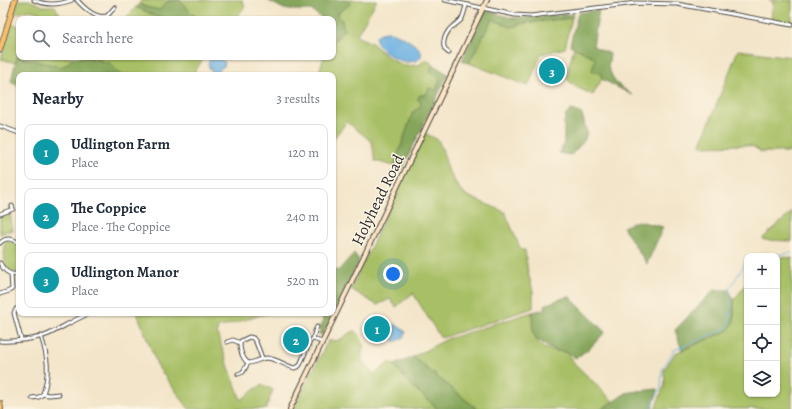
<!DOCTYPE html>
<meta charset="utf-8">
<style>
body{margin:0;font-family:Alegreya,serif;background:#f2f2f3;color:#1f2937}
.controls{position:absolute;right:12px;bottom:12px;display:grid;overflow:hidden;border-radius:8px;box-shadow:0 1px 3px #0004}
.controls button{width:36px;height:36px;display:grid;place-items:center;padding:0;border:0;border-bottom:1px solid #e0e1e3;background:#fff;color:#1f2937;font:20px sans-serif}
.you{position:absolute;left:393px;top:274px;width:14px;height:14px;margin:-10px;border:3px solid #fff;border-radius:50%;background:#1a73e8;box-shadow:0 0 0 6px #1a73e833}
.badge{display:grid;place-items:center;width:26px;height:26px;border-radius:50%;background:#d1495b;color:#fff;font-size:13px;font-weight:700}
.pin{position:absolute;translate:-50% -50%;border:2px solid #fff;box-shadow:0 1px 4px #0006}
.list{margin:0;padding:0;list-style:none}
h2{display:flex;justify-content:space-between;align-items:center;height:52px;margin:0;padding:0 16px;font-size:17px}
h2 small{font-size:13px;font-weight:400;color:#747a83}
.list li{display:grid;grid-template-columns:26px 1fr auto;gap:12px;align-items:center;box-sizing:border-box;height:56px;margin:0 8px 8px;padding:0 8px;border:1px solid #e0e1e3;border-radius:8px}
.list b{display:block;font-size:15px;white-space:nowrap}
.list p{margin:0;font-size:13px;white-space:nowrap;color:#747a83}
.list em{font-size:13px;font-style:normal;color:#747a83}
.icon{flex:none;width:22px;height:22px;fill:none;stroke:currentColor;stroke-width:2;stroke-linecap:round;stroke-linejoin:round}
.map{position:relative;flex:none;width:792px;height:409px;overflow:hidden}
.search{position:absolute;background:#fff;box-shadow:0 1px 3px #0004;left:16px;top:16px;width:320px;height:44px;display:flex;align-items:center;gap:10px;box-sizing:border-box;padding:0 14px;border-radius:8px;color:#747a83;font-size:15px}
.panel{position:absolute;background:#fff;box-shadow:0 1px 3px #0004;left:16px;top:72px;width:320px;height:244px;border-radius:8px}
.map>svg:first-child{display:block}
.green{fill:#a7bf65;stroke:#697548}
.forest{fill:#85a65a;stroke:#586842}
.water{fill:#6bb0e1;stroke:#4b6e86}
.lines{fill:none;stroke-linecap:round;stroke-linejoin:round}
.stream{stroke:#6bb0e1;stroke-width:1}
.minor-casing{stroke:#494743;stroke-width:5}
.secondary-casing{stroke:#494743;stroke-width:6}
.primary-casing{stroke:#494743;stroke-width:6}
.minor{stroke:#fff;stroke-width:3}
.secondary{stroke:#fce5c4;stroke-width:4}
.primary{stroke:#f8bf6c;stroke-width:4.5}
.labels{text-anchor:middle;dominant-baseline:central;stroke-width:3;stroke-linejoin:round;paint-order:stroke}
.street-label{font-size:16px;fill:#2b2b2b;stroke:#fcf5e5}
</style>
<div class="map">
<svg width="792" height="409" viewBox="0 0 792 409">
<rect width="100%" height="100%" fill="#fcf5e5"/>
<filter id="ink" filterUnits="userSpaceOnUse"><feTurbulence type="fractalNoise" baseFrequency=".025" numOctaves="2"/><feDisplacementMap in="SourceGraphic" scale="8" xChannelSelector="R" yChannelSelector="G"/><feConvolveMatrix kernelMatrix="1 2 1 2 8 2 1 2 1" color-interpolation-filters="sRGB"/></filter>
<filter id="wash" filterUnits="userSpaceOnUse"><feTurbulence type="fractalNoise" baseFrequency=".012" numOctaves="4" result="noise"/><feDisplacementMap in="SourceGraphic" scale="16" xChannelSelector="R" yChannelSelector="G"/><feGaussianBlur stdDeviation="0.9" result="paint"/><feColorMatrix in="noise" values="0 0 0 0 0 0 0 0 0 0 0 0 0 0 0 0 0 1.4 0 .05"/><feComposite in="paint" operator="in"/></filter>
<g filter="url(#wash)">
<rect width="100%" height="100%" fill="#f3e5c9"/>
<g class="green">
<path d="M18,0h11l14,6h12l7,13h-23l2,-6 -11,-3 -16,4z"/>
<path d="M142,0h100l3,7 -11,12h-36l-53,-12 -6,-3z"/>
<path d="M351,0h26l-21,36 16,7 12,11 10,7 12,5 13,-1 7,-6 7,6 -3,6 11,8 -5,11 -10,5h-6l-2,4 3,4 -1,4 -7,5 -19,54 -19,-5 -3,-19 -25,-20 -14,17v-64h-15l6,-18h9v-15l5,-24v-5l12,-9z"/>
<path d="M769,0h23v23l-21,-3 2,-19z"/>
<path d="M136,7l26,12h-36z"/>
<path d="M572,18l-7,30 -24,6 -13,32 -59,-23 23,-44 19,8 14,-4z"/>
<path d="M11,24l8,2v31h56l-8,7 -5,3 -44,-10 -2,6 -15,-4z"/>
<path d="M574,47l21,11 6,16 1,5 -9,16 -19,-9 -8,-8z"/>
<path d="M738,50l54,7v95h-31l-7,-5 -7,-2 -47,1z"/>
<path d="M93,57h112l-13,18h-70l-12,-12 -19,-4z"/>
<path d="M425,133l13,7 4,9 7,23 14,22 42,18 16,38h4l3,23 5,18v17l-92,30 -3,-4 -25,-41 -17,14 -6,-8 -13,6 -26,-16z"/>
<path d="M792,212v29l-28,-1 -1,-2z"/>
<path d="M10,214l3,17 -2,-2h-1v2l-1,1 -1,-2 -2,1v1l-6,2v-18z"/>
<path d="M7,240h5l7,4v28c-17,5 -19,-24 -12,-32z"/>
<path d="M782,257l10,1v151h-40l-3,-1v1h-94l7,-18 3,-6 -1,-15 11,-17 53,-22 6,-10v-21l13,-17v111h30v-136z"/>
<path d="M532,312l2,20 2,7 7,9 14,3 9,1 9,12 38,37 -11,8h-125l-64,-52 36,-19h2z"/>
<path d="M137,313h131l-47,14 -1,-1 -3,4 2,10 22,60 14,-11 8,-4 10,5 -7,18 1,1h-78l-31,-42z"/>
<path d="M355,331l3,2 6,11c-5,19 -2,18 11,30l15,-12 4,3 17,20 27,24h-145l35,-68c16,1 14,-6 27,-10z"/>
</g>
<g class="forest">
<path d="M179,0l19,19h-36l-26,-12 3,-3 6,3 15,3c6,-9 8,-9 19,-10z"/>
<path d="M267,0h84l-1,4 -12,9v5l4,2 2,10 -10,11 -1,-22h-10l-12,-9h-15l-12,-1z"/>
<path d="M599,10l-6,36 17,8 -2,13 7,15 17,13 -30,-16 -1,-5 -9,-3 3,-13 -25,-13 8,-32z"/>
<path d="M488,11l24,7h12l49,-4 -1,4 -47,5 -14,4 -19,-8 -23,44 -7,-3 23,-48z"/>
<path d="M17,57l45,10 5,-3 8,-7h18l-2,2 19,4 12,12h-74l-7,-2 -1,2h-21v12l-8,-6z"/>
<path d="M433,65l15,9 -46,95 -8,-3 19,-54 7,-5 1,-4 -3,-4 2,-4h6l3,-7 7,2 4,-11 -10,-8z"/>
<path d="M571,110l11,4 5,19 -3,8 -13,14 -12,-2 5,-10v-20l2,-8z"/>
<path d="M638,221l25,6 -16,37 -24,-37z"/>
<path d="M354,253l5,7 -32,67 -5,8 -3,-1 4,-14 -1,-7h11v-23l1,-1 -1,-1v-20l5,3z"/>
<path d="M714,290h15l5,10v21l-6,10 -46,19 -7,-20z"/>
<path d="M569,296l36,36 -14,15 -15,11 -10,-6 -9,-1 -21,-12 -3,-7 -1,-20 14,-3 -2,-4z"/>
<path d="M413,357l64,52h-39l-27,-24 -17,-20z"/>
<path d="M658,389l-6,20h-50l24,-16 12,-2z"/>
</g>
<g class="water">
<path d="M386,32c10,0 19,6 26,11 3,2 8,5 9,9 3,10 -13,11 -19,9 -7,-2 -14,-6 -19,-11 -4,-4 -8,-8 -7,-14l5,-3z"/>
<path d="M213,57h4l8,5 -1,4 -9,7 -3,-1c-4,-5 -6,-11 1,-15z"/>
<path d="M395,324l11,8 -2,5 -9,5 -4,-4 -4,-7 2,-3z"/>
</g>
<g class="lines">
<g class="stream">
<path d="M775,256l7,-2 10,-1"/>
<path d="M650,409l11,-21 1,-18 12,-20 53,-22c6,-13 4,-25 2,-38l15,-25 3,-1"/>
</g>
</g>
</g>
<g filter="url(#ink)">
<g class="lines">
<defs>
<g id="minor">
<path d="M34,0c13,6 25,5 38,0"/>
<path d="M77,0c7,8 19,19 30,16l8,-9"/>
<path d="M445,0l70,15 16,1 105,-13 41,1 115,21"/>
<path d="M449,53c-9,-5 -5,-16 0,-23 3,-4 8,-6 12,-10 3,-5 4,-10 5,-15"/>
<path d="M0,126l19,7"/>
<path d="M0,214l13,-5 -1,-3"/>
<path d="M0,243c6,-6 12,-5 19,0"/>
<path d="M0,263c4,8 10,13 19,11"/>
<path d="M0,294l9,-3 3,-2 -1,-15"/>
<path d="M16,309l-2,4 7,26"/>
<path d="M317,327l-2,4 -2,8 9,3"/>
<path d="M0,341c12,1 38,-2 49,-7 14,-7 27,-15 41,-21"/>
<path d="M227,342l6,-2 7,3"/>
<path d="M262,358l-6,-16 -3,-4 -4,-1 -8,4c-3,7 2,18 7,22 7,0 12,-5 19,-5 9,1 18,7 27,10l4,-1 2,-2 10,-24 3,-2"/>
<path d="M238,374l5,-2 5,-9"/>
<path d="M43,394l6,1 10,-1"/>
<path d="M32,398l7,-1 4,-3c7,-22 5,-36 -2,-58"/>
</g>
<path id="secondary" d="M290,409l73,-151 124,-258"/>
<g id="primary">
<path d="M0,50l15,-50"/>
<path d="M0,403l1,6"/>
</g>
</defs>
<use href="#minor" class="minor-casing"/>
<use href="#secondary" class="secondary-casing"/>
<use href="#primary" class="primary-casing"/>
<use href="#minor" class="minor"/>
<use href="#secondary" class="secondary"/>
<use href="#primary" class="primary"/>
</g>
</g>
<g class="labels">
<g class="street-label">
<text transform="translate(378 200) rotate(-64)">Holyhead Road</text>
</g>
</g>
</svg>
<div class="controls">
<button>+</button>
<button>−</button>
<button><svg class="icon" aria-label="locate" viewBox="0 0 24 24"><circle cx="12" cy="12" r="6"/><path d="M12 2v4M12 18v4M2 12h4M18 12h4"/></svg></button>
<button><svg class="icon" aria-label="layers" viewBox="0 0 24 24"><path d="M12 4l9 5-9 5-9-5zM3 14l9 5 9-5"/></svg></button>
</div>
<div class="you"></div>
<div class="pin badge" style="left:377px;top:329px;background:#0f9aa8">1</div>
<div class="pin badge" style="left:296px;top:340px;background:#0f9aa8">2</div>
<div class="pin badge" style="left:552px;top:71px;background:#0f9aa8">3</div>
<div class="search"><svg class="icon" aria-label="search" viewBox="0 0 24 24"><circle cx="10" cy="10" r="6"/><path d="M15 15l6 6"/></svg>Search here</div>
<section class="panel">
<h2>Nearby<small>3 results</small></h2>
<ul class="list">
<li><span class="badge" style="background:#0f9aa8">1</span><div><b>Udlington Farm</b><p>Place</p></div><em>120 m</em></li>
<li><span class="badge" style="background:#0f9aa8">2</span><div><b>The Coppice</b><p>Place · The Coppice</p></div><em>240 m</em></li>
<li><span class="badge" style="background:#0f9aa8">3</span><div><b>Udlington Manor</b><p>Place</p></div><em>520 m</em></li>
</ul>
</section>
</div>
